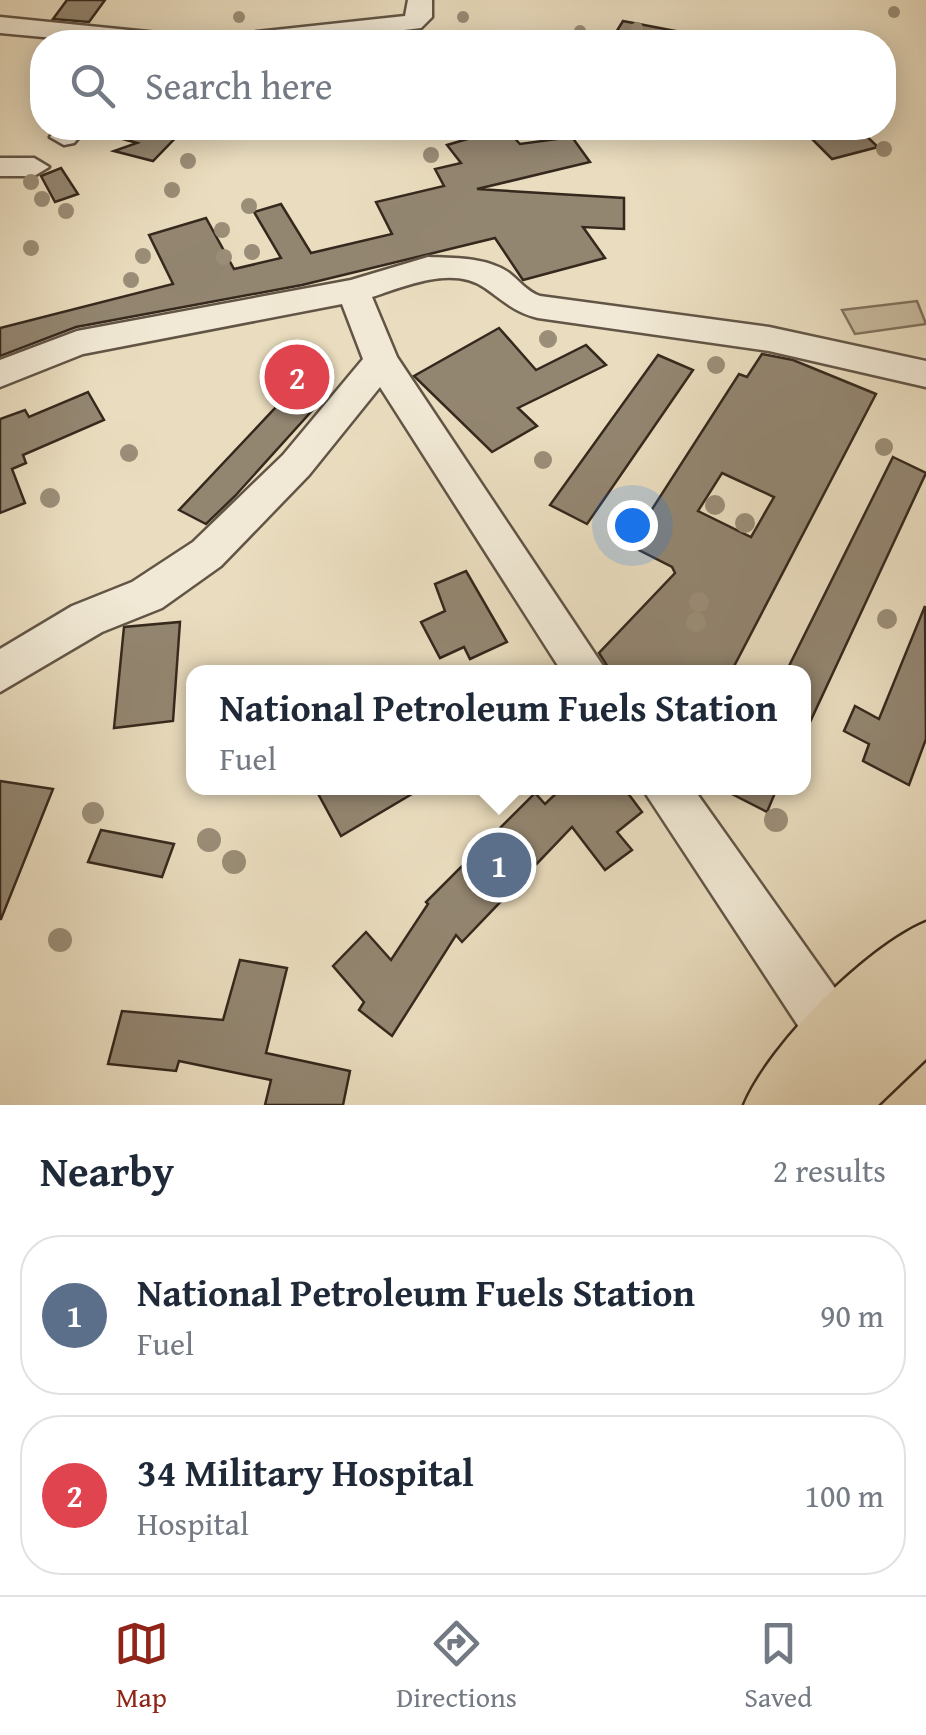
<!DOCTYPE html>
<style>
body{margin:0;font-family:"Gentium Book Plus",serif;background:#f6f6f7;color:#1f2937}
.you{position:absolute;left:632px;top:525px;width:35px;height:35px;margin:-25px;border:8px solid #fff;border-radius:50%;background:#1a73e8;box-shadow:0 0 0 15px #1a73e833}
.badge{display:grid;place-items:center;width:65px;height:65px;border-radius:50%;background:#8f2418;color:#fff;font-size:32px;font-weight:700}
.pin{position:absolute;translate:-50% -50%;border:5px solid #fff;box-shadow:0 2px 10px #0006}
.popup{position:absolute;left:186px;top:665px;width:625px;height:130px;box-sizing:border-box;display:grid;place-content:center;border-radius:20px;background:#fff;filter:drop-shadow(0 2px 8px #0005);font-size:32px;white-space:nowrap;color:#747a83}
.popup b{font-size:38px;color:#1f2937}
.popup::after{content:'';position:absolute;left:50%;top:100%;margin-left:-20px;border:20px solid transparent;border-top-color:#fff}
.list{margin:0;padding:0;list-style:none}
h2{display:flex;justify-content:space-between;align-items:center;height:130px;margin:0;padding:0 40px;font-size:42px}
h2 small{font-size:32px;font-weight:400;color:#747a83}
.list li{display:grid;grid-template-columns:65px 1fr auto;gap:30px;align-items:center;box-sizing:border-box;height:160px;margin:0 20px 20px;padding:0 20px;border:2px solid #e0e1e3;border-radius:40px}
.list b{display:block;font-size:38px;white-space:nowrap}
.list p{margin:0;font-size:32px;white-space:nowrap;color:#747a83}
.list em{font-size:32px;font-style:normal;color:#747a83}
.icon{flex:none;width:55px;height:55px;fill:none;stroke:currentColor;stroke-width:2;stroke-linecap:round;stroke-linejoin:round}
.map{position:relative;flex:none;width:926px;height:1105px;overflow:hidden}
.search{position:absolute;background:#fff;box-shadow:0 5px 25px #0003;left:30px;right:30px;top:30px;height:110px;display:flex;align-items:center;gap:25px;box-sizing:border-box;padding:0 35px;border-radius:40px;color:#747a83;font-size:38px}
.sheet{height:490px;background:#fff}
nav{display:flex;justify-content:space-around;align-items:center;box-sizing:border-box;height:140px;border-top:2px solid #e0e1e3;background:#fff;font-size:28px;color:#747a83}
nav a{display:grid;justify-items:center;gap:5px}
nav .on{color:#8f2418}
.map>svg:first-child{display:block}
.green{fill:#cbbea3;stroke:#807360;stroke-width:2.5}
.building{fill:#938671;stroke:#35281d;stroke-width:2.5;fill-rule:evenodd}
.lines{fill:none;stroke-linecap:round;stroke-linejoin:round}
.minor-casing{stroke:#625546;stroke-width:5}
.major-casing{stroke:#35281d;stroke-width:5}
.minor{fill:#f1e9d5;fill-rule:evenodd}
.major{fill:#eaddbf;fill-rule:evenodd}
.tree{fill:#9b8e78}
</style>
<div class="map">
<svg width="926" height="1105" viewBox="0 0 926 1105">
<rect width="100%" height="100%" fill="#eaddbf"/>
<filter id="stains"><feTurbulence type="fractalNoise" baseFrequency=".002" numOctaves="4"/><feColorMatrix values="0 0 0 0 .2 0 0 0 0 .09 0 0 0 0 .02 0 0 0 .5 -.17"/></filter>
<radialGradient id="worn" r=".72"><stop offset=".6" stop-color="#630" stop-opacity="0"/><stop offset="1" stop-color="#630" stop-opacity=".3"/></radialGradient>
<path class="green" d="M917,301l9,23 -71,10 -13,-24z"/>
<g class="building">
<path d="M67,0h38l-16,22 -36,-3z"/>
<path d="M623,21l58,11 -1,10h-70z"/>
<path d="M106,128h79l-32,33 -39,-10 23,-8 -32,-9z"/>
<path d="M505,128l15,16 52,-7 18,25 -113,27 147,9v31l-41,-2 22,31 -82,22 -28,-42 -193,47 -226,42 -76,29v-28l173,-44 -24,-49 57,-17 28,51 47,-11 -27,-46 27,-8 30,49 81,-19 -16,-32 68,-16 -9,-17 26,-6 -14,-18z"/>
<path d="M801,128h57l20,19 -46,12z"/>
<path d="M61,168l17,26 -23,8 -14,-26z"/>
<path d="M499,328l37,42 50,-25 20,20 -88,43 19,18 -45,26 -78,-76z"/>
<path d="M762,354l31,6 83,34 -145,278h-120l-12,-19 76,-80 -3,-6 -43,-22 110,-171 8,3zM722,473l52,24 -23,40 -53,-26z"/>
<path d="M658,355l35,15 -106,154 -37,-19z"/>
<path d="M292,390l27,13 -84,93 -29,28 -27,-14z"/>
<path d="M88,392l16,28 -81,35 3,8 -14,6 13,34 -25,10v-94l25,-9 4,7z"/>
<path d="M893,457l33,16 -122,262v-63h-18z"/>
<path d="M466,571l41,71 -37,17 -6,-12 -24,11 -19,-36 24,-11 -10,-27z"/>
<path d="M925,606l1,133 -17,46 -46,-24 6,-17 -25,-13 11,-25 24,13z"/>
<path d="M180,622l-7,99 -59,7 10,-101z"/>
<path d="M0,781l53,8 -52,130h-1z"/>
<path d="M315,788h107l-81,48z"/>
<path d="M562,788h62l18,24 -25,20 15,18 -27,20 -33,-43 -110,115 -6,-7 -64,101 -33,-26 5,-8 -31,-36 33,-34 25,28 37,-56 -2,-2 109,-109 10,11z"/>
<path d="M720,788h57l-10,24z"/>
<path d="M101,830l73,14 -12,33 -74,-15z"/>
<path d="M240,960l47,8 -21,85 84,18 -7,34h-78l6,-25 -92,-19 -3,10 -68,-7 14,-53 101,9z"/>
</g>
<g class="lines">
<defs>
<g id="minor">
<path d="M408,0h24v17l-11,11 -117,14h-78l13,-8 166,-18z"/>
<path d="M0,17l168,17 13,8h-84l-97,-9z"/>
<path d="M58,128h29l-13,15 -10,2 -14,-8z"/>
<path d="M0,158h34l15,9 -15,9h-34z"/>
<path d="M428,257c26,1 57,0 80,15 12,9 18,19 32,24l229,31 157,34v26l-157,-36 -231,-33c-24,-6 -33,-16 -53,-30 -32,-23 -80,-2 -113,9l25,60 210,315h-45l-182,-285 -71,88 -88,91 -59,42 -60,24 -102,60v-43l72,-43 60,-24 61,-40 90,-87 80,-96 -21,-55 -259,50 -83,33v-27l77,-29 274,-51z"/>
<path d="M642,788h51l161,227 8,19 -8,19 -19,8 -19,-8z"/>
</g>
<path id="major" d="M926,922v137l-48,46h-134c25,-60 122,-158 182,-183z"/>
</defs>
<use href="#minor" class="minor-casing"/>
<use href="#major" class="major-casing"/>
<use href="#minor" class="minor"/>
<use href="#major" class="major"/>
</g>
<g class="tree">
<circle cx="894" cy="12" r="6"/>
<circle cx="239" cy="17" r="6"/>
<circle cx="463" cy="17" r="6"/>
<circle cx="637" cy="28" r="6"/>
<circle cx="580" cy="31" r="6"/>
<circle cx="884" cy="149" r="8"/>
<circle cx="431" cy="155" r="8"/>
<circle cx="188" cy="161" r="8"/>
<circle cx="31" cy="182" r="8"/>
<circle cx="172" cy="190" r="8"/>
<circle cx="42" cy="199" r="8"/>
<circle cx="249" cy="206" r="8"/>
<circle cx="66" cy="211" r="8"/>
<circle cx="222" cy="230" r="8"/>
<circle cx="31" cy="248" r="8"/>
<circle cx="252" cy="252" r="8"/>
<circle cx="143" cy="256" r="8"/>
<circle cx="224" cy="257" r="8"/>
<circle cx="131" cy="280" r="8"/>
<circle cx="548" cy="339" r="9"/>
<circle cx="716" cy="365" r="9"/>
<circle cx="884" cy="447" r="9"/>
<circle cx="129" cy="453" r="9"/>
<circle cx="543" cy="460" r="9"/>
<circle cx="50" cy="498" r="10"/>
<circle cx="715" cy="505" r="10"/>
<circle cx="745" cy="523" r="10"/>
<circle cx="699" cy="602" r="10"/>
<circle cx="887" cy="619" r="10"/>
<circle cx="696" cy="622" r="10"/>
<circle cx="93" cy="813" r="11"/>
<circle cx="776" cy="820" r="12"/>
<circle cx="209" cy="840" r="12"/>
<circle cx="234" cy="862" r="12"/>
<circle cx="60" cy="940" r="12"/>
</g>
<rect width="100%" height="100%" filter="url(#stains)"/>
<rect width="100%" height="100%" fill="url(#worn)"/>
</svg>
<div class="you"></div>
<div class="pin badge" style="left:499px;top:865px;background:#5c6f8a">1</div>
<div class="popup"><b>National Petroleum Fuels Station</b>Fuel</div>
<div class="pin badge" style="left:297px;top:377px;background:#e0444e">2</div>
<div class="search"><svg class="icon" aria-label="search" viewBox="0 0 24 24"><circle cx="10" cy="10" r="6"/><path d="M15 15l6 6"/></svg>Search here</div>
</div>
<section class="sheet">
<h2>Nearby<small>2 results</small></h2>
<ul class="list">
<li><span class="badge" style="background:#5c6f8a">1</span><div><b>National Petroleum Fuels Station</b><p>Fuel</p></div><em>90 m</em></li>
<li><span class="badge" style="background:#e0444e">2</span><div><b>34 Military Hospital</b><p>Hospital</p></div><em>100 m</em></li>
</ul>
</section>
<nav>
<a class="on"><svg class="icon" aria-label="map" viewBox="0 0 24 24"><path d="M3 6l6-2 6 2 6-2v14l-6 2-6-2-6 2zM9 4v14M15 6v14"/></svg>Map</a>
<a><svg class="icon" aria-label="directions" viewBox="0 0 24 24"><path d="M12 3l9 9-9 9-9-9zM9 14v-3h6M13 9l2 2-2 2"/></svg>Directions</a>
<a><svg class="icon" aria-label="saved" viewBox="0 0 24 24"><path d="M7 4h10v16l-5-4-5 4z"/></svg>Saved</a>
</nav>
